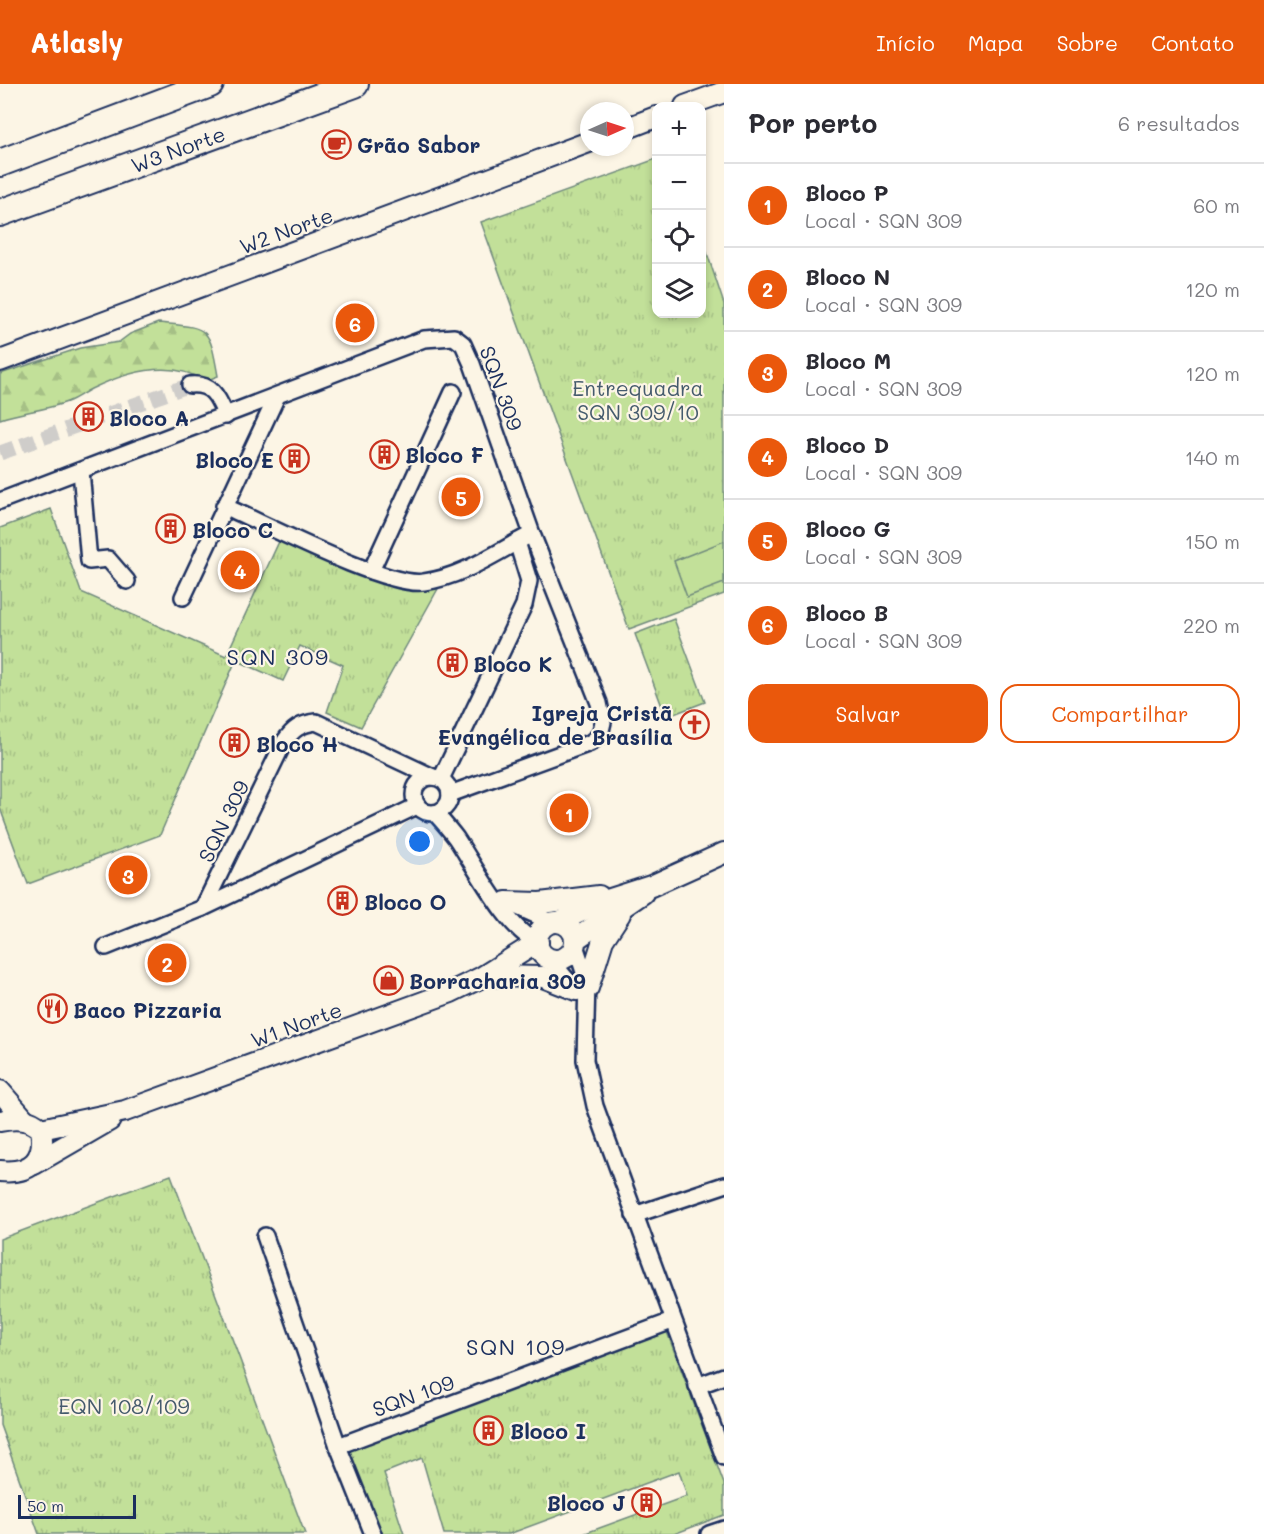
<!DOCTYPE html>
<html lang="pt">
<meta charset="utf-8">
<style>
body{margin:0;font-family:Mali,sans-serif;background:#f7f7f7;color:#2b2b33}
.controls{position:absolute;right:18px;top:18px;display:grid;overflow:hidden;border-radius:12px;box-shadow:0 3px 9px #0003}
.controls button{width:54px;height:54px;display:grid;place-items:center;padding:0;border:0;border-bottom:2px solid #e1e1e2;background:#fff;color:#2b2b33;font:30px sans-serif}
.compass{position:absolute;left:580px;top:18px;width:54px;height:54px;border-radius:50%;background:#fff;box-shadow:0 3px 9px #0003;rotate:87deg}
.scale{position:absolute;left:18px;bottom:15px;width:118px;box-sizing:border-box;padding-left:6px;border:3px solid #1b2f5e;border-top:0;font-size:16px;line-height:21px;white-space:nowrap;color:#1b2f5e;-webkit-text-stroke:4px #fcf5e5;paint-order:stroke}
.you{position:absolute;left:420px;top:758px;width:21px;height:21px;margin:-15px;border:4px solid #fff;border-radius:50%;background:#1a73e8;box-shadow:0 0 0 9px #1a73e833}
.badge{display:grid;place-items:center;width:39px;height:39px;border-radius:50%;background:#ea580c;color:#fff;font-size:20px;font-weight:700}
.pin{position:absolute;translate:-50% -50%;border:3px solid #fff;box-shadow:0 2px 6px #0006}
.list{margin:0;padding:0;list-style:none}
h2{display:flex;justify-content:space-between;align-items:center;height:78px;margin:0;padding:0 24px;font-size:26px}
h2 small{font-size:20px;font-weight:400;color:#7c7c81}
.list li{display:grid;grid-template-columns:39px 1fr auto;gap:18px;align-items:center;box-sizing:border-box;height:84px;padding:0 24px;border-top:2px solid #e1e1e2}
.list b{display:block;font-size:22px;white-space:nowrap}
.list p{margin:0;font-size:20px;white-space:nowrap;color:#7c7c81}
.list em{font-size:20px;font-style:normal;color:#7c7c81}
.actions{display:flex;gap:12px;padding:18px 24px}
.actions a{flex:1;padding:14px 0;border:2px solid #ea580c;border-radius:18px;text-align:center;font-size:21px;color:#ea580c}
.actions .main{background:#ea580c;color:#fff}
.icon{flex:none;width:33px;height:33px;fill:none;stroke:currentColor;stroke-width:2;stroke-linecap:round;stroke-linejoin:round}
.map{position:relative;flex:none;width:724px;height:1450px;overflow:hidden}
header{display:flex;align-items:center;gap:36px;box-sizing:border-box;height:84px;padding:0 30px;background:#ea580c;color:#fff}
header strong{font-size:28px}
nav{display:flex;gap:33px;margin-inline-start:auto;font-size:21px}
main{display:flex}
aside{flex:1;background:#fff}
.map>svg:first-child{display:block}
.forest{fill:url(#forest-firs);stroke:#6e887c;stroke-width:1.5}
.park{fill:url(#park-tufts);stroke:#6e887c;stroke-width:1.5}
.garden{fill:#c2e099;stroke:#6e887c;stroke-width:1.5}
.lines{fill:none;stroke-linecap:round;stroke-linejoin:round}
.minor-tunnel{stroke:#cfcdca;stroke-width:15;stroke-dasharray:15 8;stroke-linecap:butt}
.minor-casing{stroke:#1b2f5e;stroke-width:20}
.tertiary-casing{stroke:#1b2f5e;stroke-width:24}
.primary-casing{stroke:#1b2f5e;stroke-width:30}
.minor{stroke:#fcf5e5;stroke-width:15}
.tertiary{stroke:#fcf5e5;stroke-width:20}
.primary{stroke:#fcf5e5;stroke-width:26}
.labels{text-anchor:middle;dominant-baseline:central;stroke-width:4.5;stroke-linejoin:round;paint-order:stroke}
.poi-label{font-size:21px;font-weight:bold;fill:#1b2f5e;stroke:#fcf5e5;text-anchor:start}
.street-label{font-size:21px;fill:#1b2f5e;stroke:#fcf5e5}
.park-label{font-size:21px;fill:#455b6d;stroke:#fcf5e5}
.neighbourhood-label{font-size:22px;letter-spacing:1.5px;fill:#1b2f5e;stroke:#fcf5e5}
</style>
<header>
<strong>Atlasly</strong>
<nav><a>Início</a><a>Mapa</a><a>Sobre</a><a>Contato</a></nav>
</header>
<main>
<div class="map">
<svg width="724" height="1450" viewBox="0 0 724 1450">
<defs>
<pattern id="forest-firs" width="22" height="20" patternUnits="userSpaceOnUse" patternTransform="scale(1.5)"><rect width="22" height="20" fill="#c2e099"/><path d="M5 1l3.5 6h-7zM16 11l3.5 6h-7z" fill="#a6c086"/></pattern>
<pattern id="park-tufts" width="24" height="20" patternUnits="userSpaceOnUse" patternTransform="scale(1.5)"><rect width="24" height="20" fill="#c2e099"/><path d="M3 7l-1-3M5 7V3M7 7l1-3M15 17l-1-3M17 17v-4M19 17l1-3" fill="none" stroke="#a6c086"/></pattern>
</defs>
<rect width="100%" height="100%" fill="#fcf5e5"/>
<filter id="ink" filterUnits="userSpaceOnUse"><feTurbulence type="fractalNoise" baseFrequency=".0167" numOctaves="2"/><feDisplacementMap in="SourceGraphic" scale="12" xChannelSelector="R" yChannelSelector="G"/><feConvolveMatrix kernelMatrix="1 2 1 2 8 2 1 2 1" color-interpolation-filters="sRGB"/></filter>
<g filter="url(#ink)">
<path class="forest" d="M158,239c51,5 51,2 60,53l-13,5c-34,-22 -79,-9 -114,8 -8,4 -15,10 -24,13 -21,8 -45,10 -67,17v-45l80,-26 39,-6 11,-8z"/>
<g class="park">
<path d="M656,75v155h46v-76l22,66v290l-95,35 -148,-407z"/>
<path d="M51,425l30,83 145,64 57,-123 156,54 -78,140 -34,-15 16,-47 -43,-19 -17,35 -47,-21 -76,175 -132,49 -28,-76v-280z"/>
<path d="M674,535l31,83 -39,15 -31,-83z"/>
<path d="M171,1091l134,359h-266l-39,-109v-186z"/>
<path d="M664,1240l60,160v31l-50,19h-91l104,-38 -8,-25 -170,63h-65l-22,-76 -38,15 20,61h-31l-32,-90z"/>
</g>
<path class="garden" d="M724,457v42l-37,14 -13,-36z"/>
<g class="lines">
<path class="minor-tunnel" d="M0,369l190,-68"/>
<defs>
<g id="minor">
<path d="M190,301c23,-2 28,13 36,31"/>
<path d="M81,387l8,90 19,-2 19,22"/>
<path d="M0,417l424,-162 30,-2 9,7 9,20 60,170 67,169 4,19 -3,13 -10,8 -140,51"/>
<path d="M224,422c41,18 163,82 200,76 39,-5 74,-31 108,-48"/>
<path d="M371,487l82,-179"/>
<path d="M183,513l94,-201"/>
<circle cx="432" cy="711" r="18"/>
<path d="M441,695l83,-174 5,-24 -12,-39"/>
<path d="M435,729c7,8 15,17 21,25 17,25 54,96 81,103"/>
<path d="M513,821l38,17"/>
<path d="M203,824l214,-102"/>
<path d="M575,861l12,36 -2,79 10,46 129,351"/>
<path d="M106,863l97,-39 81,-166c9,-13 16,-18 32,-20l117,55"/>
<path d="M549,874l24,29"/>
<path d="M634,1131l90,-30"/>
<path d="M265,1152l73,210 35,88"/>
<path d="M697,1302l27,-10"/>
<path d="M338,1362l334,-125"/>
<path d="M709,1450l15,-5"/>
</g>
<g id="tertiary">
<path d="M685,22l39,-14"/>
<path d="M625,45l31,-12"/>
<path d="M0,277l589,-219"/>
<path d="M506,818l34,1 59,-7"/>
<path d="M559,838l42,-20 50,-16 73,-33"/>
<circle cx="556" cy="857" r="19"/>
<path d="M576,855l67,-46"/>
<path d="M490,892l53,1 33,13"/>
<path d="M588,904l15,-48 17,-26"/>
<path d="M0,1007l25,29"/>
<path d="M0,1037c16,-3 29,-3 41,8 5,30 -9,45 -41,42"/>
<path d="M41,1045l84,-18 326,-119 31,-15 56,-35"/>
<path d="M34,1080l76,-44"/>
</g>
<g id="primary">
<path d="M0,79l210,-79"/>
<path id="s1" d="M0,129l355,-129"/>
</g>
</defs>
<use href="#minor" class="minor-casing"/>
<use href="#tertiary" class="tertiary-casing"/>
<use href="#primary" class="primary-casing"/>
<use href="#minor" class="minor"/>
<use href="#tertiary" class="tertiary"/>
<use href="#primary" class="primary"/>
</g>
</g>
<defs>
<symbol id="cafe-ring" viewBox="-11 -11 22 22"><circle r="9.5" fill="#fcf5e5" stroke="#c8321e" stroke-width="1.5"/><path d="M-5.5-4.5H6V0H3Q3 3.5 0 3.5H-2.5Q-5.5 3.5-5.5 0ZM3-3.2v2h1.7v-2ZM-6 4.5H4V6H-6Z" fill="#c8321e"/></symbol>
<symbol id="building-ring" viewBox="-11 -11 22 22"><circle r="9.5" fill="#fcf5e5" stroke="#c8321e" stroke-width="1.5"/><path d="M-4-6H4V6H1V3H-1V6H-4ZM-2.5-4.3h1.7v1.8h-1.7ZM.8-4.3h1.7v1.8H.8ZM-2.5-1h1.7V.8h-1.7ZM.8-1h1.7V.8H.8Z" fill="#c8321e"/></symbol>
<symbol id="church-ring" viewBox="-11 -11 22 22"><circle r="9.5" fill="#fcf5e5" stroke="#c8321e" stroke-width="1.5"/><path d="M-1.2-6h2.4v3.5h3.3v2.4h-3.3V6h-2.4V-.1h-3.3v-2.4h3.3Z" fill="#c8321e"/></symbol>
<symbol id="shop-ring" viewBox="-11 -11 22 22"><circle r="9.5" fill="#fcf5e5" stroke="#c8321e" stroke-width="1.5"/><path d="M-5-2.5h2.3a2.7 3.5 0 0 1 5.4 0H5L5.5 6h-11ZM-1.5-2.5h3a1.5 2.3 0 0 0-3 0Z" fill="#c8321e"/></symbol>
<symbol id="restaurant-ring" viewBox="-11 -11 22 22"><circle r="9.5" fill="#fcf5e5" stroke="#c8321e" stroke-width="1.5"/><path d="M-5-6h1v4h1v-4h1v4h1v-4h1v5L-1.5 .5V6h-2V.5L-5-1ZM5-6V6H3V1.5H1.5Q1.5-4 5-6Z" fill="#c8321e"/></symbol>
</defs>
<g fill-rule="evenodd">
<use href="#cafe-ring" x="320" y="44" width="33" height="33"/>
<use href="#building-ring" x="72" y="316" width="33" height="33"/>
<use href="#building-ring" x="368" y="354" width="33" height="33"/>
<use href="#building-ring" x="278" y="358" width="33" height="33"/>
<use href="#building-ring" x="154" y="428" width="33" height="33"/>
<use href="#building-ring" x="436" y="562" width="33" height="33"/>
<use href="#church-ring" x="678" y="624" width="33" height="33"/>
<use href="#building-ring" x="218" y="642" width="33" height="33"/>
<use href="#building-ring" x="326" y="800" width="33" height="33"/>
<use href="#shop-ring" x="372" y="880" width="33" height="33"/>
<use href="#restaurant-ring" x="36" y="908" width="33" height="33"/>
<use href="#building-ring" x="472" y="1330" width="33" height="33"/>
<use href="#building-ring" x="630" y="1402" width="33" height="33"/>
</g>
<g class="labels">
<g class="poi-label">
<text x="357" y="60">Grão Sabor</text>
<text x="109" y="333">Bloco A</text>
<text x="405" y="370">Bloco F</text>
<text x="274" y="375" text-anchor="end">Bloco E</text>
<text x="192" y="445">Bloco C</text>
<text x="473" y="579">Bloco K</text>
<text x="673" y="628" text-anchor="end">Igreja Cristã<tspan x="673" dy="24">Evangélica de Brasília</tspan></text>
<text x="256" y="659">Bloco H</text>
<text x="364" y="817">Bloco O</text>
<text x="409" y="896">Borracharia 309</text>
<text x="73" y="925">Baco Pizzaria</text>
<text x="510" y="1346">Bloco I</text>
<text x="626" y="1418" text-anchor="end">Bloco J</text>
</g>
<g class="street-label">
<text stroke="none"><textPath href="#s1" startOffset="189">W3 Norte</textPath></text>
<text transform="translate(286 146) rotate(-20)">W2 Norte</text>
<text transform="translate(502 304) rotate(70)">SQN 309</text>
<text transform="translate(223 737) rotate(-64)">SQN 309</text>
<text transform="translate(296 940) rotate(-20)">W1 Norte</text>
<text transform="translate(413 1311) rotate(-20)">SQN 109</text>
</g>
<g class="park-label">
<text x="638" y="303">Entrequadra<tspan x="638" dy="24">SQN 309/10</tspan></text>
<text x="124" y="1321">EQN 108/109</text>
</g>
<g class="neighbourhood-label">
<text x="278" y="572">SQN 309</text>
<text x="516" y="1262">SQN 109</text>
</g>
</g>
</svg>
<div class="controls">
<button>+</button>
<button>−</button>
<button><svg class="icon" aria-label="locate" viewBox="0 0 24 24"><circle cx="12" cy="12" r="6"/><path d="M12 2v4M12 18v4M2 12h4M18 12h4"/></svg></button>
<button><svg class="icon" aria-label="layers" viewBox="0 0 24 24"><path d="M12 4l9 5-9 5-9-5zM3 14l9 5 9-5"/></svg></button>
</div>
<svg class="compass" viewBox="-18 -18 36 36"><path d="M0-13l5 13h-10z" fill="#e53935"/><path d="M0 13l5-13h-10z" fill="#7c7c81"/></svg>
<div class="scale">50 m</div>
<div class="you"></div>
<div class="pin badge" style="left:569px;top:729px">1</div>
<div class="pin badge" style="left:167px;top:879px">2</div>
<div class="pin badge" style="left:128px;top:791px">3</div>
<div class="pin badge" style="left:240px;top:486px">4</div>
<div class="pin badge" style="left:461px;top:413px">5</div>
<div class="pin badge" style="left:355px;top:239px">6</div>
</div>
<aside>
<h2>Por perto<small>6 resultados</small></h2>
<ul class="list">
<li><span class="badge">1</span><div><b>Bloco P</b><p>Local · SQN 309</p></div><em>60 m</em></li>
<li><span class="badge">2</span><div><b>Bloco N</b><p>Local · SQN 309</p></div><em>120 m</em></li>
<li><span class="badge">3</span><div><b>Bloco M</b><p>Local · SQN 309</p></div><em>120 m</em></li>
<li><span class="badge">4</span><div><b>Bloco D</b><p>Local · SQN 309</p></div><em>140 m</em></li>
<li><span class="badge">5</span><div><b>Bloco G</b><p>Local · SQN 309</p></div><em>150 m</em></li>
<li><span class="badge">6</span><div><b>Bloco B</b><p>Local · SQN 309</p></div><em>220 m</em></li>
</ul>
<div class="actions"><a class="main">Salvar</a><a>Compartilhar</a></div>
</aside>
</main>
